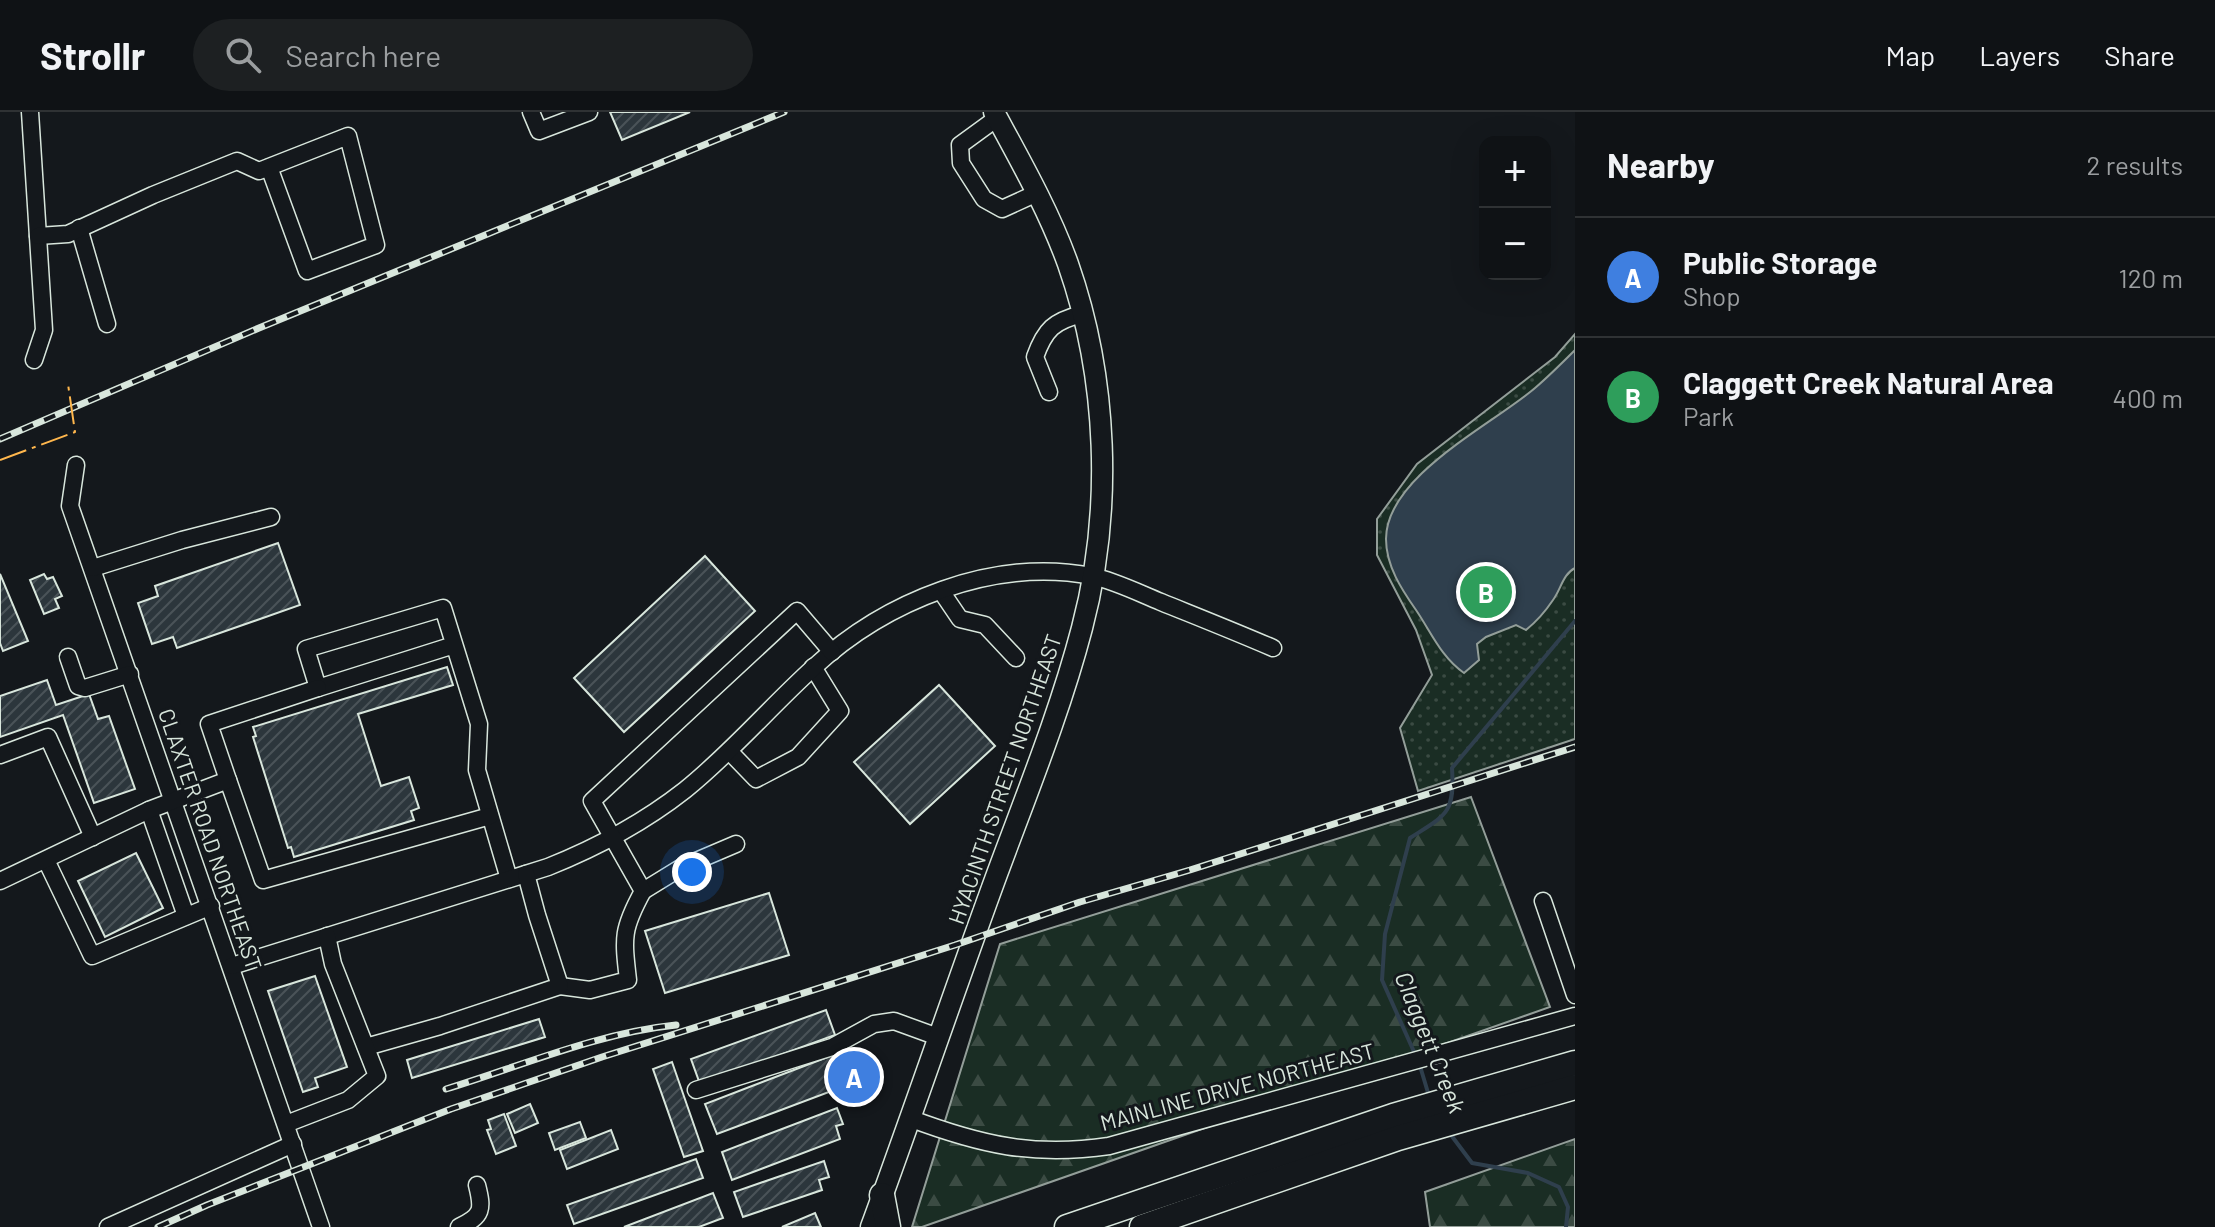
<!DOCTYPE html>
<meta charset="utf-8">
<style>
body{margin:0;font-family:Barlow,sans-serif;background:#1d2022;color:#f1f3f6}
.controls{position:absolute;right:24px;top:24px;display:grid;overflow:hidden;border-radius:16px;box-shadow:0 8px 32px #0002}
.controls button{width:72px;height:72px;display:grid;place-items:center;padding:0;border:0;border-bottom:2px solid #2f3234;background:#0f1215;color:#f1f3f6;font:40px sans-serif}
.you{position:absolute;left:692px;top:760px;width:28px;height:28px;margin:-20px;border:6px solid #fff;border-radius:50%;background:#1a73e8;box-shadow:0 0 0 12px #1a73e833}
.badge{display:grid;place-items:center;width:52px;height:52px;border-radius:50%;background:#d93025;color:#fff;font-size:26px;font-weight:700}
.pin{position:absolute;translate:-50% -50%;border:4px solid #fff;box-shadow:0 2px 8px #0006}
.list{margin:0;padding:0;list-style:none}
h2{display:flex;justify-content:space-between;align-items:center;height:104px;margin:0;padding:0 32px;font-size:34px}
h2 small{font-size:26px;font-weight:400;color:#9b9ea0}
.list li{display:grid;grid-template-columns:52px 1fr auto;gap:24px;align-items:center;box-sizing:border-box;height:120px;padding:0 32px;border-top:2px solid #2f3234}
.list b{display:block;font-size:30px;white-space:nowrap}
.list p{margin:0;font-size:26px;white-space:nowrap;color:#9b9ea0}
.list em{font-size:26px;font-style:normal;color:#9b9ea0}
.icon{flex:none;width:44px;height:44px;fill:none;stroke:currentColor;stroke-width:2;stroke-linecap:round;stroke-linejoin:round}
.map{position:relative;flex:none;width:1575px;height:1115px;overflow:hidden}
header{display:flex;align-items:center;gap:48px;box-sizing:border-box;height:112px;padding:0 40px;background:#0f1215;border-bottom:2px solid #2f3234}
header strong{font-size:38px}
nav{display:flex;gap:44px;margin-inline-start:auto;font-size:28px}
.search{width:560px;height:72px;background:#1d2022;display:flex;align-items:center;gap:20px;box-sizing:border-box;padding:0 28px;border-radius:44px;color:#9b9ea0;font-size:30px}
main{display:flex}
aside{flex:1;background:#0f1215}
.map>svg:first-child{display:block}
.forest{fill:url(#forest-firs);stroke:#939e99;stroke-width:2}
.park{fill:url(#park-dots);stroke:#939e99;stroke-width:2}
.water{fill:#2f3f4d;stroke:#939e99;stroke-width:2}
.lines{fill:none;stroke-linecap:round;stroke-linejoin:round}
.stream{stroke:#2f3f4d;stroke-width:4}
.building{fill:url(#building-hatch);stroke:#d8e6dc;stroke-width:2}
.minor-casing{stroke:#d8e6dc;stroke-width:19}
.major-casing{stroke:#d8e6dc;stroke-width:23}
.highway-casing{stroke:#d8e6dc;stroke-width:27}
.minor{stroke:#14181c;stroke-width:16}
.major{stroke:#14181c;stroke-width:20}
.highway{stroke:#14181c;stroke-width:24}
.rail-casing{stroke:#d8e6dc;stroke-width:7}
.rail{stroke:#14181c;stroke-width:4;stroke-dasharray:12;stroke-linecap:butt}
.power{stroke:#ffb74d;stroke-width:2;stroke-dasharray:28 6 4 6;stroke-linecap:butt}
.labels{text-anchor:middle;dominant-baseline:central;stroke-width:6;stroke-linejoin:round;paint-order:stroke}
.street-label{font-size:22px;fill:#d8e6dc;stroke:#14181c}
.water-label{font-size:24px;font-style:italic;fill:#d8e6dc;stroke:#14181c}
</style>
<header>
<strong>Strollr</strong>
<div class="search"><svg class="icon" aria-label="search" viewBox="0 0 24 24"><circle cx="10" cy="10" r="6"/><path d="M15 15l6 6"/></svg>Search here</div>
<nav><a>Map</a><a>Layers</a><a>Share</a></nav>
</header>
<main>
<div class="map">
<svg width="1575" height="1115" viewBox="0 0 1575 1115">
<defs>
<pattern id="forest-firs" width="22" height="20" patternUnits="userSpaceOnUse" patternTransform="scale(2)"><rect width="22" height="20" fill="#1a2d24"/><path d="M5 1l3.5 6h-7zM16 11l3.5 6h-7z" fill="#3b4b43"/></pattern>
<pattern id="park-dots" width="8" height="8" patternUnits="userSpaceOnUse" patternTransform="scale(2)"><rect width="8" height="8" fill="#1a2d24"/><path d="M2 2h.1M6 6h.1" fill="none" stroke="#3b4b43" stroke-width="1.8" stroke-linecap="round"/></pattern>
<pattern id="building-hatch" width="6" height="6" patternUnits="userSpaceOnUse" patternTransform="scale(2)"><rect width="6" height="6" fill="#2c363c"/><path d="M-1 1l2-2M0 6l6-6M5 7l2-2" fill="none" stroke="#4a5358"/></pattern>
</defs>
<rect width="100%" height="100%" fill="#14181c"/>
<g class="forest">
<path d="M1471,685l79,210 -628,220h-10l88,-283z"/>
<path d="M1575,1027v88h-145l-5,-35z"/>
</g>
<path class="park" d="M1575,222v405l-157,52 -18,-63 32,-53 -16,-45 -39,-75v-36l40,-55 138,-107z"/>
<path class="water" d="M1575,238v218c-12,6 -14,21 -22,32 -8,12 -16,21 -27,30l-10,-5 -30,12 -9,7 2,16 -15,13c-23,-16 -33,-41 -48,-63 -14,-20 -30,-44 -30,-71 0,-63 107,-115 149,-151 14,-12 27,-25 40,-38z"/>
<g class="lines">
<g class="stream">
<path d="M1415,942l-33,-74 3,-46 25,-96c36,-23 45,-24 42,-70l123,-147"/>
<path d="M1420,954l9,30"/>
<path d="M1448,1019l24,32 56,10 31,14 9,20 -2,20"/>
</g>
</g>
<g class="building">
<path d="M610,0h80l-68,28z"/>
<path d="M278,431l22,62 -123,43 -4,-11 -21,7 -14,-41 20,-7 -3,-10z"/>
<path d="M705,444l50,55 -131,121 -50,-54z"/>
<path d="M0,462l28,67 -25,10 -3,-8z"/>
<path d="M44,462l3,5 6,-2 9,19 -7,3 4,9 -15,6 -14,-34z"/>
<path d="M447,555l6,18 -95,29 23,72 28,-9 10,31 -8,3 3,9 -120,37 -3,-10 -3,1 -35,-111 3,-1 -3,-9z"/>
<path d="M47,568l9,25 33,-11 9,25 11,-3 26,73 -41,14 -31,-88 -63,22v-41z"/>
<path d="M939,573l56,61 -85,78 -56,-62z"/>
<path d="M136,741l27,55 -58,29 -27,-56z"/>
<path d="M769,781l20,62 -124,38 -20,-62z"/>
<path d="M315,864l32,91 -32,11 3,9 -15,5 -35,-101z"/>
<path d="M826,898l9,25 -135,49 -9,-25z"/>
<path d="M539,907l6,18 -133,41 -5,-18z"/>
<path d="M833,943l12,31 -128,48 -12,-30z"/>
<path d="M672,950l31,89 -19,6 -31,-88z"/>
<path d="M865,955l8,19 -21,8 -7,-19z"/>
<path d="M530,992l8,19 -23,10 -8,-19z"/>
<path d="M837,996l6,16 -7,2 4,13 -108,41 -10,-28z"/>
<path d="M504,1002l12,32 -20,8 -9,-24 4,-1 -3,-9z"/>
<path d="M580,1010l6,16 -31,12 -6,-17z"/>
<path d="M611,1018l7,19 -51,20 -7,-19z"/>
<path d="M696,1047l7,19 -129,46 -7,-19z"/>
<path d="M824,1049l5,16 -10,3 3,10 -79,27 -9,-25z"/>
<path d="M713,1081l10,25 -24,9h-75z"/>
<path d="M815,1101l6,14h-39z"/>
</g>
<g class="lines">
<defs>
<g id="minor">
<path d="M30,0l14,218 -10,30"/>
<path d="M531,0l8,19 50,-19"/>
<path d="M997,6l-37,27 1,18 23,36 18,10 35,-16"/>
<path d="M79,116l28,96"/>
<path d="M38,124l30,-2 85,-39 84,-34 22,10 10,-4 79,-31 28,109 -69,26 -38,-104"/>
<path d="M1049,280l-14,-35c10,-28 19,-36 47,-43"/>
<path d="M76,353l-6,41 251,721"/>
<path d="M93,456l89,-28 89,-23"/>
<path d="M941,479l19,28 25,6 31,33"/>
<path d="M454,533l-136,43 -12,-39 137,-41 36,116 -2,46 32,109"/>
<path d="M68,545l10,29 7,2 45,-14"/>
<path d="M729,639l27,28 42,-22 42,-46 -27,-44"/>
<path d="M0,643l48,-18 45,100"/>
<path d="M228,668l35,100 227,-64"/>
<path d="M149,698l37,106"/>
<path d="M46,748l46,96 119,-50"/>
<path d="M0,769l149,-71 79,-30 -19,-56 109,-36"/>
<path d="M643,779l39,-24 54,-23"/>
<path d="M1543,789l32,94"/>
<path d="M232,854l316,-99c50,-20 95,-44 137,-77 46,-37 84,-82 128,-122 72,-67 180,-111 279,-92 23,5 47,17 69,26 37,15 75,30 112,46"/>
<path d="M560,874l30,4 38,-10c-5,-43 -6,-51 15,-89l-51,-90 205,-190 35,41"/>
<path d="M366,935l74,-21 120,-40 -23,-71 -11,-41"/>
<path d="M696,978l136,-43 42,-23 20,-3 44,16"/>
<path d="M909,1006c72,27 124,39 200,28l466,-130"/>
<path d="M286,1012l62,-24 29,-24 -44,-112 -6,-28"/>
<path d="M108,1115l185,-83"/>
<path d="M459,1115c24,-11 24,-18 18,-42"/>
</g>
<path id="major" d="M871,1115c43,-117 83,-236 126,-353 30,-81 63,-162 85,-246 31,-117 26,-250 -14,-364 -19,-53 -47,-102 -74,-152"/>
<g id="highway">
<path d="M882,1083l6,32"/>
<path d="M1067,1115l326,-111 182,-53"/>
<path d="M1142,1115l256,-89 177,-51"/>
</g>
</defs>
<use href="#minor" class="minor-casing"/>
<use href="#major" class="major-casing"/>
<use href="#highway" class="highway-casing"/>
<use href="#minor" class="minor"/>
<use href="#major" class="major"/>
<use href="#highway" class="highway"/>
<defs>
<g id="rail">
<path d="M0,327l259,-111 525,-216"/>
<path d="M446,977c75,-23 151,-56 230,-64"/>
<path d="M158,1115l49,-22 244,-96 151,-52 353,-112 125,-43 110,-32 385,-123"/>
</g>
</defs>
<use href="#rail" class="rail-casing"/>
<use href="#rail" class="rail"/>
<path class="power" d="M0,348l75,-28 -7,-48"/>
</g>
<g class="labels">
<g class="street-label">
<text transform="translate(1004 667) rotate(-71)">HYACINTH STREET NORTHEAST</text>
<text transform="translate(211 727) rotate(71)">CLAXTER ROAD NORTHEAST</text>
<text transform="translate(1237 974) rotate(-15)">MAINLINE DRIVE NORTHEAST</text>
</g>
<g class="water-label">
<text transform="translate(1431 930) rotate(68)">Claggett Creek</text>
</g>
</g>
</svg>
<div class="controls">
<button>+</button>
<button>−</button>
</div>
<div class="you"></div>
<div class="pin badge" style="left:854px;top:965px;background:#3f7fe0">A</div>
<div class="pin badge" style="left:1486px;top:480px;background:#2e9e5b">B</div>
</div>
<aside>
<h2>Nearby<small>2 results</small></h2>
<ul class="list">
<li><span class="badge" style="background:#3f7fe0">A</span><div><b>Public Storage</b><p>Shop</p></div><em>120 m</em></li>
<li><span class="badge" style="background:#2e9e5b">B</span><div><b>Claggett Creek Natural Area</b><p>Park</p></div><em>400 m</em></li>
</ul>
</aside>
</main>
